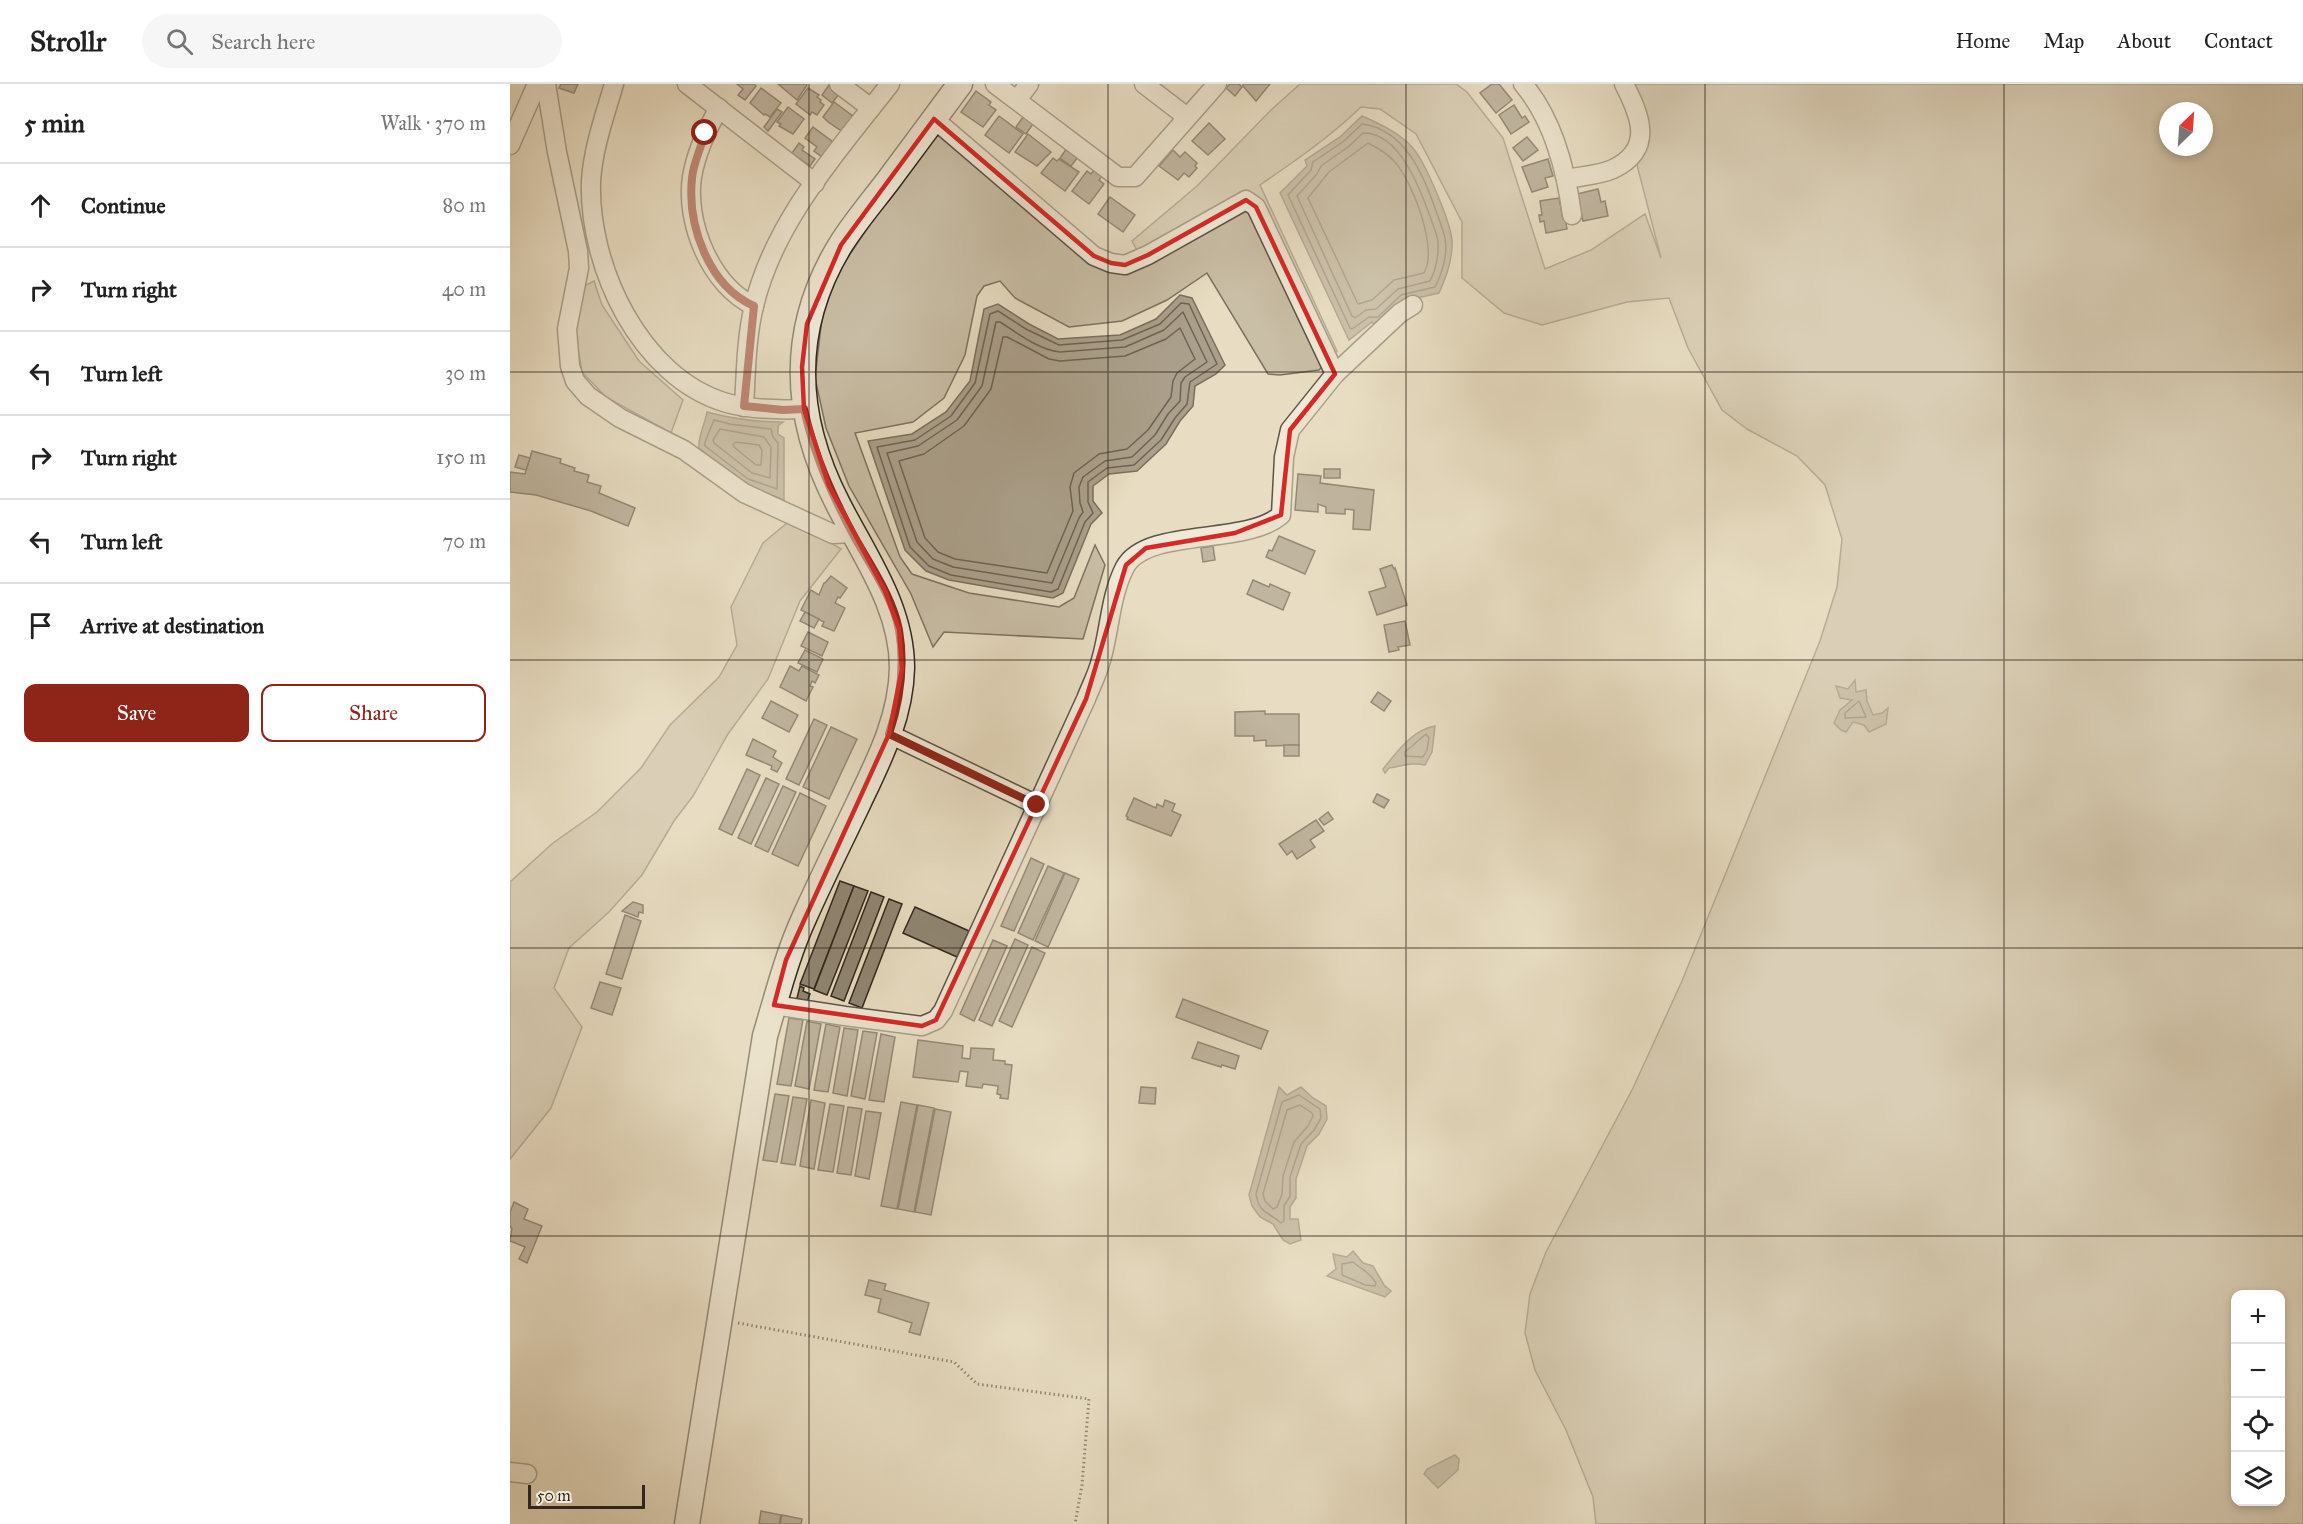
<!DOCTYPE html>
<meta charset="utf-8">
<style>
body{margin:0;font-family:"IM FELL Great Primer",serif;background:#f6f6f6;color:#222}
.controls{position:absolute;right:18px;bottom:18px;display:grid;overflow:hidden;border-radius:12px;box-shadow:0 3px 9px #0003}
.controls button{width:54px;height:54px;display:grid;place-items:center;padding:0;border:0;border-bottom:2px solid #e0e0e0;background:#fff;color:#222;font:30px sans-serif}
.compass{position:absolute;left:1649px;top:18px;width:54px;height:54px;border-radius:50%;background:#fff;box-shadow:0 3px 9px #0003;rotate:25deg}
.scale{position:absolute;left:18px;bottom:15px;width:117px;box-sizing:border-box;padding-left:6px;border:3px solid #31271e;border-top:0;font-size:16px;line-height:21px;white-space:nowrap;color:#31271e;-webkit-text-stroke:4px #f0e9d7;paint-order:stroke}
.stop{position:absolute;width:18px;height:18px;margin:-14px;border:4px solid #8f2418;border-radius:50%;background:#fff}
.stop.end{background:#8f2418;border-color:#fff;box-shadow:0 2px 6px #0008}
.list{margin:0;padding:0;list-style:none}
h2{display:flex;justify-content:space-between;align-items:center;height:78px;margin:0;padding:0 24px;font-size:26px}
h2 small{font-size:20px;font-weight:400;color:#767676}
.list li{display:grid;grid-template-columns:39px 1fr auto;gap:18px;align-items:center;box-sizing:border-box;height:84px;padding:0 24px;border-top:2px solid #e0e0e0}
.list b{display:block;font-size:22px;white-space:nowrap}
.list em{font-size:20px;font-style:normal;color:#767676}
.actions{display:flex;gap:12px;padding:18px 24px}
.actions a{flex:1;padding:14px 0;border:2px solid #8f2418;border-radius:12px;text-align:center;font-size:21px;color:#8f2418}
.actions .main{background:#8f2418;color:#fff}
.icon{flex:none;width:33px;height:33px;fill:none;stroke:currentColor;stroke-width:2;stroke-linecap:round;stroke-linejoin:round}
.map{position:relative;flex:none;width:1793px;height:1440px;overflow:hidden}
header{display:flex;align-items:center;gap:36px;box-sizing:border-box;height:84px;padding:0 30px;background:#fff;border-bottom:2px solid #e0e0e0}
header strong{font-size:28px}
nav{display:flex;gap:33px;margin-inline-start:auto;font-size:21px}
.search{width:420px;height:54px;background:#f6f6f6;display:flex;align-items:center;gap:15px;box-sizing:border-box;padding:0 21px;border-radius:33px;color:#767676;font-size:22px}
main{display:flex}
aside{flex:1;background:#fff}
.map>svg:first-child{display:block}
.green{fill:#c9bea6;stroke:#7d7262;stroke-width:1.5;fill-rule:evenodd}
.water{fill:#aa9f8a;stroke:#7a6f5f;stroke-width:1.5}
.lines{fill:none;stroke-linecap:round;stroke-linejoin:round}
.shore{stroke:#6e6354;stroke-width:1.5}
.building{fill:#908673;stroke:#31271e;stroke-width:1.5}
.street-casing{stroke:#5f5447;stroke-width:21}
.secondary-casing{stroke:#31271e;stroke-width:27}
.path{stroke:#31271e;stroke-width:3;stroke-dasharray:1.5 3;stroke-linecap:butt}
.street{stroke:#f0e9d7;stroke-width:18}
.secondary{stroke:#f0e9d7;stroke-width:24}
.route{stroke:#8f2418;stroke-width:8}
.marked{fill:none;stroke:#d62828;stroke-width:4.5;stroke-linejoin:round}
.grid{fill:none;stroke:#31271e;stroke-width:1.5;stroke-opacity:0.55}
</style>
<header>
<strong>Strollr</strong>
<div class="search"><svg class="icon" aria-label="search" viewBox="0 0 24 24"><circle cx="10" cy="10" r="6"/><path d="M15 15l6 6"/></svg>Search here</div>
<nav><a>Home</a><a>Map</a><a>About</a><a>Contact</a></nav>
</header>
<main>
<aside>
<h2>5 min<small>Walk · 370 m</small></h2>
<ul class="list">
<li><svg class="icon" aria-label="ahead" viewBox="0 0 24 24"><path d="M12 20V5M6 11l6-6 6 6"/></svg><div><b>Continue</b></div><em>80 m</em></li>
<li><svg class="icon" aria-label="right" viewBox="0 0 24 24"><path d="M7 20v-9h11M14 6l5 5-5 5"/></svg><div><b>Turn right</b></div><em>40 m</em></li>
<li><svg class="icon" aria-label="left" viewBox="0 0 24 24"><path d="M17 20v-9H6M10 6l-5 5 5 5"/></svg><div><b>Turn left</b></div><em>30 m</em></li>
<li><svg class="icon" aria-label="right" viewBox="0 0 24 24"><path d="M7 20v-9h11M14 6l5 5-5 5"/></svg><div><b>Turn right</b></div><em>150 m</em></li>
<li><svg class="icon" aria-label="left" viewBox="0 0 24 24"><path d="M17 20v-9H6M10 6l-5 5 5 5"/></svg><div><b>Turn left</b></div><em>70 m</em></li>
<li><svg class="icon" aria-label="arrive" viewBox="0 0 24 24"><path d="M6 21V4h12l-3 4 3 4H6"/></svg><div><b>Arrive at destination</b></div></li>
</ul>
<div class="actions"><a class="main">Save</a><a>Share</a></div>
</aside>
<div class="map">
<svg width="1793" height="1440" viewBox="0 0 1793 1440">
<rect width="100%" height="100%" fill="#e8ddc2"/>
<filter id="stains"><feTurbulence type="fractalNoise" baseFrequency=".00333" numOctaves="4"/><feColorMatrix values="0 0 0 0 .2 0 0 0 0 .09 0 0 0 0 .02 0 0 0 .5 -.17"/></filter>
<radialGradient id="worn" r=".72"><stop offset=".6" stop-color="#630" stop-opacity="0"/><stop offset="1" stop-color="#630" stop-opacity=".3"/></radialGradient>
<g class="green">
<path d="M790,0h156l11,8 36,46 42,131 46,-19 54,-36 16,44 -24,-93c17,-26 3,-54 -4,-81h670v1440h-707l-3,-27 -27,-67 -31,-60 -10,-37 5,-39 16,-42 87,-164 49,-107 138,-340 17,-54 5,-48 -17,-54 -28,-29 -50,-27 -25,-19 -34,-62 -19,-50 -42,4 -85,23 -38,-12 -42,-35v-56l-46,-88 -36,-25 -19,-2c-31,30 -66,54 -101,78l77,166 -18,19 -39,5 -12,-1 -61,-101 -40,27 -45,21 -53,6 -54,-29 -15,-17 -16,5 -7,10 -12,59 -21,43 -31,24 -58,11 45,124 12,17 57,19 90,14 15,-9 21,-53 10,20 -22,74 -139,-7 -11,15 -22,-53 -62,-108 -23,-58 -11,-50 7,-60 14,-43 49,-73 48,-64 11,-5 150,129 50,1 -12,-22 65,-55 73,-75zM1658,27h36v36h-36zM1726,1210h44v208h-44z"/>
<path d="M84,197l8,24 37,56 44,39 -12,33 -65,-36 -24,-25 -7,-43 9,-43z"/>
<path d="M277,439l28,10 26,16 -41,52 -32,78 -40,55 -35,62 -19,25 -32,54 -33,37 -40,36 -15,40 28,39 -31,81 -41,51v-277l43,-39 44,-31 44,-44 29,-43 49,-48 18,-32 -6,-38 32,-64z"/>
</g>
<g class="water">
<path d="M852,32c18,8 36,16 50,31 13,14 38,74 40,93 1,19 -5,36 -13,53l-35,8 -27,26 -5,-5 -23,18 -69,-147 27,-27 -2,-6 35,-23z"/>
<path d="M670,211l12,3 33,67 -9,9 -21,12 -2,20 -13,15 -14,23 -29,27 -28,3 -16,12v15l9,12 -11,11 -28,69 -10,5 -104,-18 -23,-9 -21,-21 -37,-109 44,-7 34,-22 24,-31 14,-72 14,-5 31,20 29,15 62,-4 36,-16z"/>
<path d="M197,328c26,7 49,10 76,10l-5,4v8l6,4v62l-39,-15 -46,-37c-1,-12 6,-24 8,-36z"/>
<path d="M1345,596l1,12 10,-2 1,11 6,14 9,-2 6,-5 -2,16 -17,8 -5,-7 -11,-3 -7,10 -5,-2 -7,-7 6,-13 12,-10 -12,-2 -4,-12 12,3z"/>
<path d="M925,642l-3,26 -7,13c-14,-3 -22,1 -36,3l-4,5 -2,-4c14,-17 29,-39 52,-43z"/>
<path d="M769,1003l8,8 14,-8 12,11 13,8 1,13 -8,15 -12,12 -11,33v19l-6,9v12h8l3,21 -11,4 -7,-4 -10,-16 -13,-7 -8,-11 -3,-11z"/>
<path d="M843,1167l10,12 10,3 11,19 7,6 -6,6 -58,-21 9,-7 -3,-15 14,3z"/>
<path d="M945,1371l4,4 -1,11 -20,18 -14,-14 3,-5z"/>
</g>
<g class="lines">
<g class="shore">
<path d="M852,40c43,5 62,52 74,87 3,9 7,18 9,27 3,16 -3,35 -10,49l-34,8 -23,22h-9l-17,12 -2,-1 -62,-133 23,-25 2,-8 31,-21z"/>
<path d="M853,49c37,-1 58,58 68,86 2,7 6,15 7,22 1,13 -2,29 -8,40l-32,8 -22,20 -10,1 -11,8 -3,-2 -55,-120 20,-22 4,-8 27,-19z"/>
<path d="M858,59c10,5 20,11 27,19 18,21 43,86 29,111l-30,7 -22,20 -14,4 -50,-106 21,-26z"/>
<path d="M671,219l8,1 28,60 -27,18 -3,22 -12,14 -14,22 -27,25 -27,3 -19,14v20l5,11 -8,9 -27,67 -7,3 -100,-17 -22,-9 -19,-19 -33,-100 38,-7 36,-24 24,-33 15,-69 8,-3 28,18 33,16 63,-5 38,-16z"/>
<path d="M673,228l24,50 -22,15 -4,6 -1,18 -12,13 -13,21 -23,22 -27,4 -22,16 -4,10 1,16 3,9 -4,6 -27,65 -99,-16 -20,-8 -16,-17 -30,-89 31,-7 39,-26 25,-34 14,-64h4c17,11 39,28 60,30l65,-5 39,-17z"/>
<path d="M670,244l15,31 -18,14 -4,8 -2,16 -23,33 -21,19 -28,5 -25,19 -4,14 3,24 -26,62 -92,-14 -17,-7 -13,-14 -26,-77 25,-7 40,-28 27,-37 12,-52h4l42,22 11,2 65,-5 41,-17z"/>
<path d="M204,336l16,4 41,5 2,8 5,6 -1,46 -29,-10 -43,-33v-4z"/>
<path d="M210,345l44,8 7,10 -1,31 -18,-5 -38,-30 -1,-3z"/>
<path d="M226,358l23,3 3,5 -1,15h-5l-22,-18 -1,-3z"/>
<path d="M1349,617l7,16 -21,1v-5z"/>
<path d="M916,650l3,4 -2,12 -4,7 -18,-1v-4z"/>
<path d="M789,1011l21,14 1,9 -7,12 -13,14 -11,33v19l-6,10v15l-3,2c-12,-11 -22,-9 -25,-29l26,-92z"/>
<path d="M790,1021l12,8 1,3 -5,10 -14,16 -11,34 -1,18 -5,13 -4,2 -8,-8 -2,-7 24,-84z"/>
<path d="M843,1178c10,9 15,8 23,21l-1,3 -10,-1 -23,-10v-11z"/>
</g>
</g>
<g class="building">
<path d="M51,0h17l-4,9 -15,-5z"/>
<path d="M227,0h17l2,2 -11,14 -7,-5 5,-6z"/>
<path d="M268,0h28l1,1 -10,15z"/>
<path d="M720,0h9l3,3 -7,9 -9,-8z"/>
<path d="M733,0h27l-14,17 -13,-15z"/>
<path d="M982,0h7l13,16 -16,13 -16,-20z"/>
<path d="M319,1l11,8 -8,10 -10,-8z"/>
<path d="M251,4l20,15 -11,14 -5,-3 -1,1 -14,-12z"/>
<path d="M298,4l11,7 -2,2 4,3 -1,2 4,3 -7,10 -5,-3 -2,3 -14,-11z"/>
<path d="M466,7l15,11 -2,3 7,5 -13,17 -22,-15z"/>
<path d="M324,18l20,15 -11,15 -15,-10 -5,-5z"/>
<path d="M1004,21l8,13 3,-2 4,6 -18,12 -12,-19z"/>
<path d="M278,23l16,12 -11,15 -14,-8 2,-2 -4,-2z"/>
<path d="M267,25l5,3 -14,19 -4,-4z"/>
<path d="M489,32l24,18 -14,19 -24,-18z"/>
<path d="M513,33l10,7 -7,10 -10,-7z"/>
<path d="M699,39l16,16 -17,16 -16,-14z"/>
<path d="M303,43l20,15 -11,15 -8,-6 3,-4 -12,-9z"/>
<path d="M518,50l23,18 -14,14 -22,-14z"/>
<path d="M1017,53l11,13 -15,11 -10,-13z"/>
<path d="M289,59l5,4 -2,3 13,9 -5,7 -18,-13z"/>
<path d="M557,64l11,9 -7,9 -11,-8z"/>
<path d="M663,66l7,7 5,-5 12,11 -2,3 2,2 -8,9 -5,-4 -6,7 -19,-14z"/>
<path d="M543,74l4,3 2,-2 20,13 -14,19 -24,-18z"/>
<path d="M1038,75l5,17 -8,2 3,9 -16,5 -10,-25z"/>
<path d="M584,86l8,6 -3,4 5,4 -15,20 -17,-13 15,-20 4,3z"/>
<path d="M1088,105l3,13 4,-1 3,15 -25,5 -6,-27z"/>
<path d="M600,113l25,18 -12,17 -25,-18z"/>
<path d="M1049,114l4,21 2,-1 2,11 -21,4 -2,-12 -4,1 -1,-7h3l-2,-14z"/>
<path d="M22,367l29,8 -1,4 15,5 -1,3 15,4 -2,7 14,4 -2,7 36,15 -7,18 -37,-15 -55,-16 -26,-3v-20l15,2z"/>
<path d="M9,371l11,3 -4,12 -11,-3z"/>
<rect x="814" y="385" width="16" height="9"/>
<path d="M788,390l23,2 -1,7 54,7 -4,40 -17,-1 1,-19 -9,-1v5l-19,-1v-6l-8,-3v8l-23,-2z"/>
<path d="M769,452l36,15 -10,23 -39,-17 3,-7 3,1z"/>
<path d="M703,462l2,14 -12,2 -2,-14z"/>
<path d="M882,481l2,4 1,-1 12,37 -30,10 -8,-23 17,-5 -6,-18z"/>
<path d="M321,492l16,12 -7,10 -2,-1 -3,6 10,5 -11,23 -12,-5 2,-4 -23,-12 10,-20 8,5 5,-12h1z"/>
<path d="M743,496l16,7 1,-3 20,9 -7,17 -36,-16z"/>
<path d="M295,528l14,7 -5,9 -14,-7z"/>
<path d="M895,537l5,24 -12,2 1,3 -10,2 -5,-27z"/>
<path d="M298,548l20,10 -6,14 -21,-10z"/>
<path d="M295,566l18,9 -6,13 -19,-9z"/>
<path d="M280,582l9,5 3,-5 17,9 -4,8 -3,-2 -2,5 3,1 -7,14 -26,-14z"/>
<path d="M868,608l13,9 -7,10 -13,-9z"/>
<path d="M261,617l27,14 -9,17 -27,-14z"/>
<path d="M755,627v3h34v31l-33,1v-6l-12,1v-5h-19v-24z"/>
<path d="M304,635l13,6 -28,60 -13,-6z"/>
<path d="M321,643l26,12 -28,60 -26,-12z"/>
<path d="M243,655l23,12 -3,6 9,6 -5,9 -6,-3 1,-3 -26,-11z"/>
<rect x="774" y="661" width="15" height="11"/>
<path d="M237,685l13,6 -28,60 -13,-6z"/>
<path d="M256,694l13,6 -28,60 -13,-6z"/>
<path d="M273,702l13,6 -28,60 -13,-6z"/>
<path d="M290,709l26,13 -28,60 -26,-12z"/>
<path d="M867,710l12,6 -5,8 -11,-6z"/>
<path d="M624,714l22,10 1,-4 6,3 2,-7 10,4 -3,7 9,4 -10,21 -44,-17 1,-2 -2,-1z"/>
<path d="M818,728l5,7 -9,6 -5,-6z"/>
<path d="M806,736l8,11 -14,9 5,7 -18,12 -5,-8 -5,4 -8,-11z"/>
<path d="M521,774l13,6 -30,67 -13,-5z"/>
<path d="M538,782l16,7 -31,67 -15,-7z"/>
<path d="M555,789l14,6 -31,68 -13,-6z"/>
<path d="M330,797l14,5 -40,103 -14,-5z"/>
<path d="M344,802l14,5 -41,104 -13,-5z"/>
<path d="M361,808l13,5 -40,104 -13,-5z"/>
<path d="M379,815l13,5 -40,104 -13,-5z"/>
<path d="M123,818l10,3v8l-4,-1 -1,5 -16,-6z"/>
<path d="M405,823l54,24 -12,26 -54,-24z"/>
<path d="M115,831l16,6 -19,58 -16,-5z"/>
<path d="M505,855l13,6 -36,81 -13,-6z"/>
<path d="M483,856l14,6 -33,75 -14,-7z"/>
<path d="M522,863l13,6 -33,74 -13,-6z"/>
<path d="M90,898l21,6 -9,27 -21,-7z"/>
<path d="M290,902l4,2 -1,3 7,3 -3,8 -10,-4z"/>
<path d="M673,915l85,32 -7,18 -85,-32z"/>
<path d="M279,934l14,2 -12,66 -14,-2z"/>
<path d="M297,937l14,3 -12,65 -14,-3z"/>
<path d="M316,940l14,3 -12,65 -14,-2z"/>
<path d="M334,944l14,2 -11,66 -14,-3z"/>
<path d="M353,947l14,2 -12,66 -14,-3z"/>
<path d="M371,950l14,3 -11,65 -15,-2z"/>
<path d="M408,956l45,6 -1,12 8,1 1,-11 23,1 -1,11 12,1v3l7,1 -4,34 -8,-1 1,-3 -4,-1 1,-8 -15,-2 -1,4 -16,-2 2,-14 -8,-1 -2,11 -45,-5z"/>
<path d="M688,958l41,14 -4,13 -13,-4 -1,2 -29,-9z"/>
<path d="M631,1003l15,1 -1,16 -16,-1z"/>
<path d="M265,1010l14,2 -12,66 -14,-2z"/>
<path d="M283,1013l14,2 -12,66 -14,-2z"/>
<path d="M301,1016l14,3 -11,66 -14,-3z"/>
<path d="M391,1018l16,3 -20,104 -16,-3z"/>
<path d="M320,1020l14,2 -11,66 -15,-2z"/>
<path d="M408,1021l16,3 -20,104 -16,-3z"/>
<path d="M338,1023l14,2 -11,66 -14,-2z"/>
<path d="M425,1025l16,3 -20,103 -16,-3z"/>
<path d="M356,1027l15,2 -12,66 -14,-3z"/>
<path d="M4,1118l14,7 -4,10 18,7 -15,37 -8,-4 6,-12 -15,-6 2,-13 -2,-1v-15z"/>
<path d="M359,1196l17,4 -2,6 45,13 -9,32 -11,-3 3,-9 -34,-11 3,-13 -16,-4z"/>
<path d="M251,1427l20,4 -2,9h-20z"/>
<path d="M272,1431l20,4 -1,5h-21z"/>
</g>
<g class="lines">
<defs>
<g id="street">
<path d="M36,0l11,68 21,99 1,17 -12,61 3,37 5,15 13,15 32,22 64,32 60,43 89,41 20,-1"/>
<path d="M104,0c-9,31 -21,64 -23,97 -3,85 49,197 136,222 25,7 52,7 77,6"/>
<path d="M177,0l128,99"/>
<path d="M329,0l32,24"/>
<path d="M485,0l123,93h17l82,-93"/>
<path d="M634,0l43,33"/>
<path d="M1013,0c30,35 43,86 49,131"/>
<path d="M507,16l12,-16"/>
<path d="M209,24c-12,21 -23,45 -27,69 -7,46 19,109 62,129"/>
<path d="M0,61l27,-61"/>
<path d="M1057,95c14,-3 33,-4 46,-10 42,-20 27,-54 11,-85"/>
<path d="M825,290l65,-61 13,-8"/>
<path d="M234,323c2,-33 2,-69 10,-101 20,-85 84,-155 136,-222"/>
<path d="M379,650l148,71"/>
<path d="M264,921l71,11 77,10 14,-6 7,-9 143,-312c5,-13 12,-26 15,-39 9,-30 9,-64 24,-93 22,-40 121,-21 156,-52l3,-58 6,-27 45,-56 -79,-167 -10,-7 -98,55 -23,10 -14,-2 -17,-7 -160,-137"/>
<path d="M0,1388l17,2"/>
</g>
<path id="secondary" d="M177,1440l78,-488c12,-40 22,-81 40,-120 17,-38 36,-76 54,-114 20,-42 42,-85 43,-134 0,-61 -37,-111 -64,-164 -45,-87 -50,-174 3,-260 14,-22 31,-42 47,-63 24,-32 48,-65 72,-97"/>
</defs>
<use href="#street" class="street-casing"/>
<use href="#secondary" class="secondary-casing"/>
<path class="path" d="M228,1239l216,39 23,22 112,15 -7,86 -7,39"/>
<use href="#street" class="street"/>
<use href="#secondary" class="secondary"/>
</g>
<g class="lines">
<path class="route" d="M195,49c-4,15 -12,31 -13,45 -5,48 17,108 62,128l-10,100 39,4 21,-1c10,46 28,86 50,127 16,29 39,61 45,94 6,35 1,71 -10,104l148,71"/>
</g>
<path d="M0 0H1793V1440H0ZM424,35l160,137 17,7 14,2 23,-10 98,-55 10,7 79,167 -45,56 -9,85 -46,18 -89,15 -20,17 -40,134 -150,321 -14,6 -148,-21 12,-45 103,-226 13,-65 -3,-40 -14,-38 -56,-105 -25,-77 -2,-42 5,-43 34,-79z" fill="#e8ddc2" fill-opacity=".55" fill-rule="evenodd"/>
<path class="marked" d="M424,35l160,137 17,7 14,2 23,-10 98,-55 10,7 79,167 -45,56 -9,85 -46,18 -89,15 -20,17 -40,134 -150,321 -14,6 -148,-21 12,-45 103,-226 13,-65 -3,-40 -14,-38 -56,-105 -25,-77 -2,-42 5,-43 34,-79z"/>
<path class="grid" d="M299,0v1440M598,0v1440M896,0v1440M1195,0v1440M1494,0v1440M0,288h1793M0,576h1793M0,864h1793M0,1152h1793"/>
<rect width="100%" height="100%" filter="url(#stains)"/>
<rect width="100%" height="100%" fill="url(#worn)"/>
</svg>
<div class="controls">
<button>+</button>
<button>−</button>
<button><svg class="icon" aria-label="locate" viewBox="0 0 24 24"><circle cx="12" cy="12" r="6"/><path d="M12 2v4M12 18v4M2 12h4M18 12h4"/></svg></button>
<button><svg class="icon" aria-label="layers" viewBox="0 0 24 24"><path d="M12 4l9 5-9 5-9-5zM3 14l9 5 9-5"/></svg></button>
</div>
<svg class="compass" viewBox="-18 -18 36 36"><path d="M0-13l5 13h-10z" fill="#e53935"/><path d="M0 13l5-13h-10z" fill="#767676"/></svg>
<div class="scale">50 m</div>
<div class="stop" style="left:195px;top:49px"></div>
<div class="stop end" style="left:527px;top:721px"></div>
</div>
</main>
